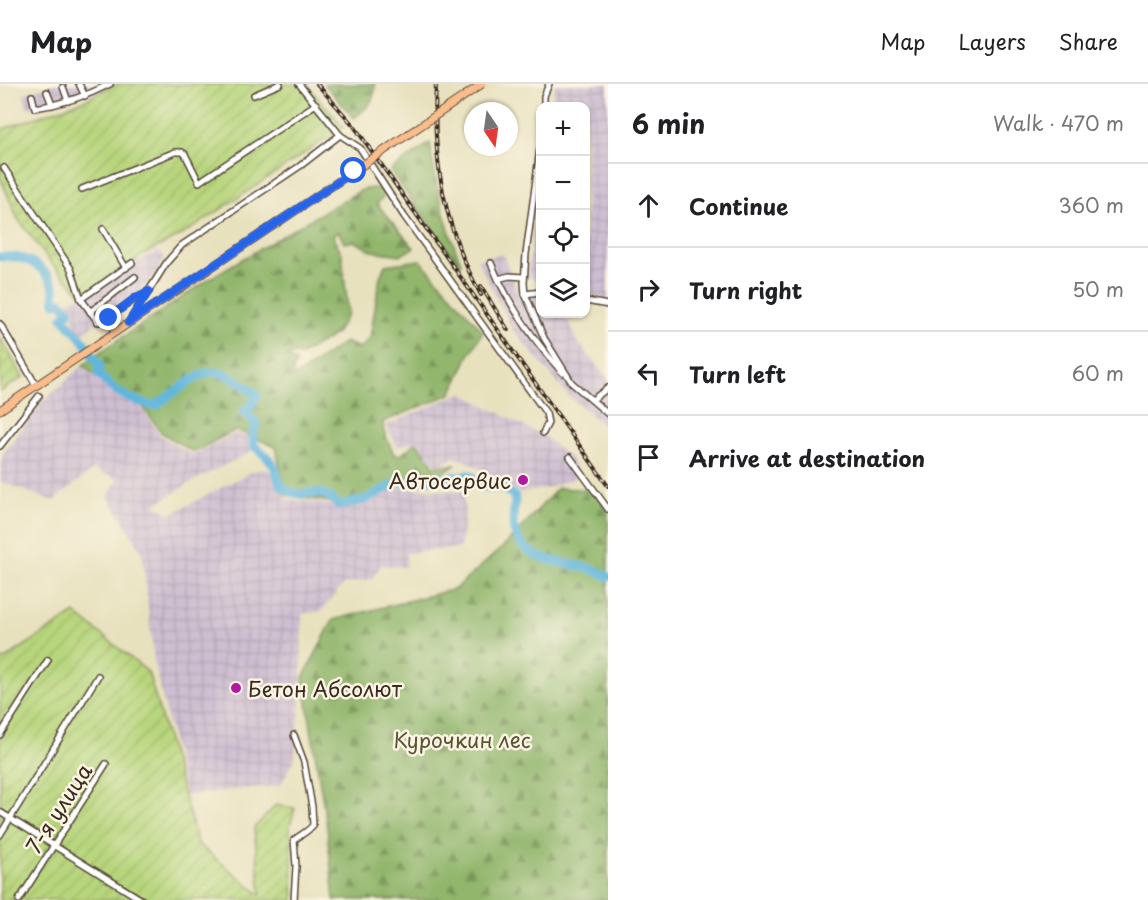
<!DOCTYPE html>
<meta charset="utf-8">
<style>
body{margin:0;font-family:"Playpen Sans",sans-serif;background:#f6f6f6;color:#202124}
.controls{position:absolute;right:18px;top:18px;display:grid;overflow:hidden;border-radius:12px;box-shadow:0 2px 4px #0004}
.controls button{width:54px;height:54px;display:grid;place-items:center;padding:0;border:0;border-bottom:2px solid #e0e0e0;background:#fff;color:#202124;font:30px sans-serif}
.compass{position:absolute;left:464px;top:18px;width:54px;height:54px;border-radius:50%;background:#fff;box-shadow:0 2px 4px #0004;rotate:167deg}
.stop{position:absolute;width:18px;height:18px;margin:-14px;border:4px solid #2563eb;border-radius:50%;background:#fff}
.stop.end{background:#2563eb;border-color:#fff;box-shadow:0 2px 6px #0008}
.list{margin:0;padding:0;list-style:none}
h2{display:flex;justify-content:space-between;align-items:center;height:78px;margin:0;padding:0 24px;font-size:26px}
h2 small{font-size:20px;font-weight:400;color:#757577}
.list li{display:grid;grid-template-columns:39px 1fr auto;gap:18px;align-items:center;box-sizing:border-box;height:84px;padding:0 24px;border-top:2px solid #e0e0e0}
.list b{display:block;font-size:22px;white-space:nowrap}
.list em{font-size:20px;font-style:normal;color:#757577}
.icon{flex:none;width:33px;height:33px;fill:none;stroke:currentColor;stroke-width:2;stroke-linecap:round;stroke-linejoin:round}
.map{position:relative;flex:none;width:608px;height:816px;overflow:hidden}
header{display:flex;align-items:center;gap:36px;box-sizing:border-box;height:84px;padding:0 30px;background:#fff;border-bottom:2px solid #e0e0e0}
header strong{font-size:28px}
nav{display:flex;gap:33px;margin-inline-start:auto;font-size:21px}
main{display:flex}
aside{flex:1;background:#fff}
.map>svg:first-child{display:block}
.industrial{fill:url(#industrial-grid)}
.forest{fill:url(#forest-firs);stroke:#667045;stroke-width:1.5}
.garden{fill:url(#garden-furrows);stroke:#79804d;stroke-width:1.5}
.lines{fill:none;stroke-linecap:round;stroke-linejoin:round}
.river{stroke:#61b6dd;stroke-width:9}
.minor-casing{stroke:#554536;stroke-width:8}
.major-casing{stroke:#554536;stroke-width:9}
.minor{stroke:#fff;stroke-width:5}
.major{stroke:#fabc8b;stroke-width:7}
.rail-casing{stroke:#3b2a1e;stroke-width:4}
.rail{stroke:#fcf5e5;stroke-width:1.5;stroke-dasharray:4.5;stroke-linecap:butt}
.major-bridge-casing{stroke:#554536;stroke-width:9;stroke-linecap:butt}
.major-bridge{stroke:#fabc8b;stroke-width:7}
.route{stroke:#2563eb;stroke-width:8}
.poi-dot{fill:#b5179e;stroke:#fcf5e5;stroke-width:2}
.labels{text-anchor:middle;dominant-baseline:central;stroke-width:5;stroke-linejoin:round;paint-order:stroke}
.poi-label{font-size:21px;fill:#3b2a1e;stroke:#fcf5e5;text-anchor:end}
.park-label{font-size:21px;fill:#5a5536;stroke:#fcf5e5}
.street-label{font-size:21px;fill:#3b2a1e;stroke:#fcf5e5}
</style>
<header>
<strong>Map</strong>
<nav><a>Map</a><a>Layers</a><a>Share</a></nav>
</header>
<main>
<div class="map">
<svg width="608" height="816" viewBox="0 0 608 816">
<defs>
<pattern id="industrial-grid" width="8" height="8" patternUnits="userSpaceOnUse" patternTransform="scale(1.5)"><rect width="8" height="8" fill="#cebed1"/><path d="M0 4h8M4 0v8" fill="none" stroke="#b2a3b3"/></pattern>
<pattern id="forest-firs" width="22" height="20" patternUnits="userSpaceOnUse" patternTransform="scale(1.5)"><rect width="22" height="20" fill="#91b66c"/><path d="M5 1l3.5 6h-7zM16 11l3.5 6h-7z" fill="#789458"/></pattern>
<pattern id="garden-furrows" width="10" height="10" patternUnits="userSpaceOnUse" patternTransform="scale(1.5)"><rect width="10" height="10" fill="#b7d57c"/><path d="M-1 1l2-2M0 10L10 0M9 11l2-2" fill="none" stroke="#9eb76b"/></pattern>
</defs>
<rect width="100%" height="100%" fill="#fcf5e5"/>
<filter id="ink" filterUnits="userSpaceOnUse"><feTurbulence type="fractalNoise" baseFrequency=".0167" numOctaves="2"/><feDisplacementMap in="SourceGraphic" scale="12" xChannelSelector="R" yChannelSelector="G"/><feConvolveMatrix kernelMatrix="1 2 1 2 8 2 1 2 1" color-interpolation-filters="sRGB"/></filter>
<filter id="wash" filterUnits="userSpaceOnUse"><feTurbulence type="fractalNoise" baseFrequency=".008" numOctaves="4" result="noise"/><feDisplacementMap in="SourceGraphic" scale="24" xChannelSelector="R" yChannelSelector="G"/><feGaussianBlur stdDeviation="1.35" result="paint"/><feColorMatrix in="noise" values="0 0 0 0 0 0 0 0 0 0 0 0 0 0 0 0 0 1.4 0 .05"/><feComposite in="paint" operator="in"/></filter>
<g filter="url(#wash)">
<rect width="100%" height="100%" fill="#e8e1be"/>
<g class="industrial">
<path d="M55,0h56l-16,9 -67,15 -5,-14z"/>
<path d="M555,0h53v216l-22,-6v-188h-34z"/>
<path d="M540,99v98l-13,-4z"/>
<path d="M159,167l5,6 -6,15 -12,13 -64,49 -7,-9 -3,-15 -7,-7 24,-11 38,-26z"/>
<path d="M503,170l16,41 21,-4v23h26l10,26 32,39v50l-41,-35 -54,-64 -36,-70z"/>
<path d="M82,282l38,32 20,7 21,31 31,19 44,-22 14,5 1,14 -56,28 -41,25 17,9 84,-44 13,-1 18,30 46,6 11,4 21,-4 31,-17 69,3 1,21 -5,36 -54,5v14l-25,-2 -9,14 -28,5 -23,27 -19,3 -1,87 -7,59 -14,25 -95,10 -31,-135 -12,-108 -34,-56 10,-17 -24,-10 -41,32 -53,-20 2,-26 37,-50z"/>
<path d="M461,309l84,44 25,21 11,18 -37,13 -24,4 -51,-31 -15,-5 -16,9 -23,-24 -18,5 -10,-22z"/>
</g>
<g class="forest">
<path d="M324,0h51c1,17 -8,24 -21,34z"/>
<path d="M430,59c6,46 14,77 31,120l-2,2 -69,-94z"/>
<path d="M376,104l6,2 2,6 -7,8 37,44 -13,7 -29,-4 -18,-10 -10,2 -6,-12 -5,5 9,18 6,59 -12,21 -35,21 -7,-1 -6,3 8,5 -3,8 1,7 51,-35 15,6 10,-10 10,-61 5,-12 35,-5 63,71 -15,26 -17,37 -68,28 1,10 10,22 7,1 15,-13 18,24 22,-1 -27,14 -41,3 -8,13 -38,9 -57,-9 -9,-48 -40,-17 -43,22 -31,-19 -21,-29 -21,-8 -37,-31 20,-15 117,-78 143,-83z"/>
<path d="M558,404l35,2 15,21v389h-274l-7,-73 -24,-149 30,-58 122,-31 49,-43z"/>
</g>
<g class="garden">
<path d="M116,0h190l38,43 -159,106 -42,22 -59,42 -33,-34 -33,-44 -18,-42v-47l85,-30z"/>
<path d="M0,253l23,40 -23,15z"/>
<path d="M75,529l73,59 50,172 63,51 -7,-67 22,-23 19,3 -5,18 4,74h-294v-238z"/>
</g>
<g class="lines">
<path class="river" d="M0,173c21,-3 43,7 53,27 2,5 1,13 2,19l6,-1 8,9 -6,7 19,21 18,27 -2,7c16,20 33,28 58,33 11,-9 41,-32 55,-34 17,-1 34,14 46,23l-6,12 -8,4 14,13 -4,9 1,13c7,6 16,12 20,20 4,9 3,19 13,24 20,12 29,-10 52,16l25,-6 32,-17 74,-8 14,12 20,1 11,9c0,10 -4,24 -1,33 13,41 65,27 94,47"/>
</g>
</g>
<g filter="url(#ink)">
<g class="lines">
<defs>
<g id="minor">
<path d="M79,0l6,12"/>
<path d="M299,0l41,51 20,13 44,68 142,197 2,10 -5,10"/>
<path d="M63,3l5,14"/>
<path d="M47,8l5,13"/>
<path d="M254,11l26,-11"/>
<path d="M32,12l3,12c28,-4 50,-11 75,-24"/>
<path d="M544,22v-10l5,-12"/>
<path d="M540,65l-14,105 -2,29 1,11 19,44 28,45 36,31"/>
<path d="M4,84l67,101 10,30"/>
<path d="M82,105l93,-37h7l3,2 14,28 117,-78"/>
<path d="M103,145l23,39"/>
<path d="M132,179l-51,36 17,23c19,-7 33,-23 51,-31"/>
<path d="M491,179c17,41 42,77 72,110"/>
<path d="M498,195l11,-3 15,1"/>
<path d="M525,210l15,-2"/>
<path d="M586,217l22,4"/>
<path d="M90,228l45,-35"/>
<path d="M129,238l38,-60 15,-17 118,-79 40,-31"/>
<path d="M0,240l36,61"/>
<path d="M592,316l16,-12"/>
<path d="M0,362l39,-50"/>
<path d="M570,373l38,52"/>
<path d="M0,651l48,-75"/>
<path d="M0,728l142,88"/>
<path d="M0,751l98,-159"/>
<path d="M19,816l87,-136"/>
<path d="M294,816l2,-34 -2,-26c7,-6 14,-8 19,-15l-1,-18 -8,-45 -10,-27"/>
</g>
<path id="major" d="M0,326l354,-239"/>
</defs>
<use href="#minor" class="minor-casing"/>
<use href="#major" class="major-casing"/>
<use href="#minor" class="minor"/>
<use href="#major" class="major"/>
<defs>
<g id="rail">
<path d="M317,0l37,42 254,360"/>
<path d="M436,0c-4,76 8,144 45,211"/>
<path d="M481,202l27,44"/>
</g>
</defs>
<use href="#rail" class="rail-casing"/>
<use href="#rail" class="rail"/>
<defs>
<path id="major-bridge" d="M354,87l128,-87"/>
</defs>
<use href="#major-bridge" class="major-bridge-casing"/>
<use href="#major-bridge" class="major-bridge"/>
</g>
</g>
<g class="lines" filter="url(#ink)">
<path class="route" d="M109,234l27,-21 13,-6 -21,32 226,-152"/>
</g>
<g class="poi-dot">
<circle cx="523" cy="396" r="6"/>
<circle cx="236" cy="604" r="6"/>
</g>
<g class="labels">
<g class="poi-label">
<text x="511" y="396">Автосервис</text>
<text x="248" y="604" text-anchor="start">Бетон Абсолют</text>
</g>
<g class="park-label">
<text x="462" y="655">Курочкин лес</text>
</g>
<g class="street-label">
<text transform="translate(58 724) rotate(-57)">7-я улица</text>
</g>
</g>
</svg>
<div class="controls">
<button>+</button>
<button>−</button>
<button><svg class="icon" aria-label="locate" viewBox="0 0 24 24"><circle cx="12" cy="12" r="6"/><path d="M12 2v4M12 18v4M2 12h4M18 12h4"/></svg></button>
<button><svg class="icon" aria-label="layers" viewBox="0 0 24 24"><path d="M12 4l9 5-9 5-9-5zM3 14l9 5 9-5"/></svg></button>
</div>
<svg class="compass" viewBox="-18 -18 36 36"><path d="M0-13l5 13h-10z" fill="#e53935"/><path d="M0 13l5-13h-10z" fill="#757577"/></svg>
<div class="stop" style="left:354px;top:87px"></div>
<div class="stop end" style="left:109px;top:234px"></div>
</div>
<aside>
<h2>6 min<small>Walk · 470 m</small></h2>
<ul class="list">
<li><svg class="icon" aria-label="ahead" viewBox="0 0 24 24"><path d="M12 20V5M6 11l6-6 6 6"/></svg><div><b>Continue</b></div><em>360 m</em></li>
<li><svg class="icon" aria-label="right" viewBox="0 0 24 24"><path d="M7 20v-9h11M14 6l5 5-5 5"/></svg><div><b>Turn right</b></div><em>50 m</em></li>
<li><svg class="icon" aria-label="left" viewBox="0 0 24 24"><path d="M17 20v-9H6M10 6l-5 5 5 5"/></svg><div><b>Turn left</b></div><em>60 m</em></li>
<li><svg class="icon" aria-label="arrive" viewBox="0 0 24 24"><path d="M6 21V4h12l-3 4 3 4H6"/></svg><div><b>Arrive at destination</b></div></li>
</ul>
</aside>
</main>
